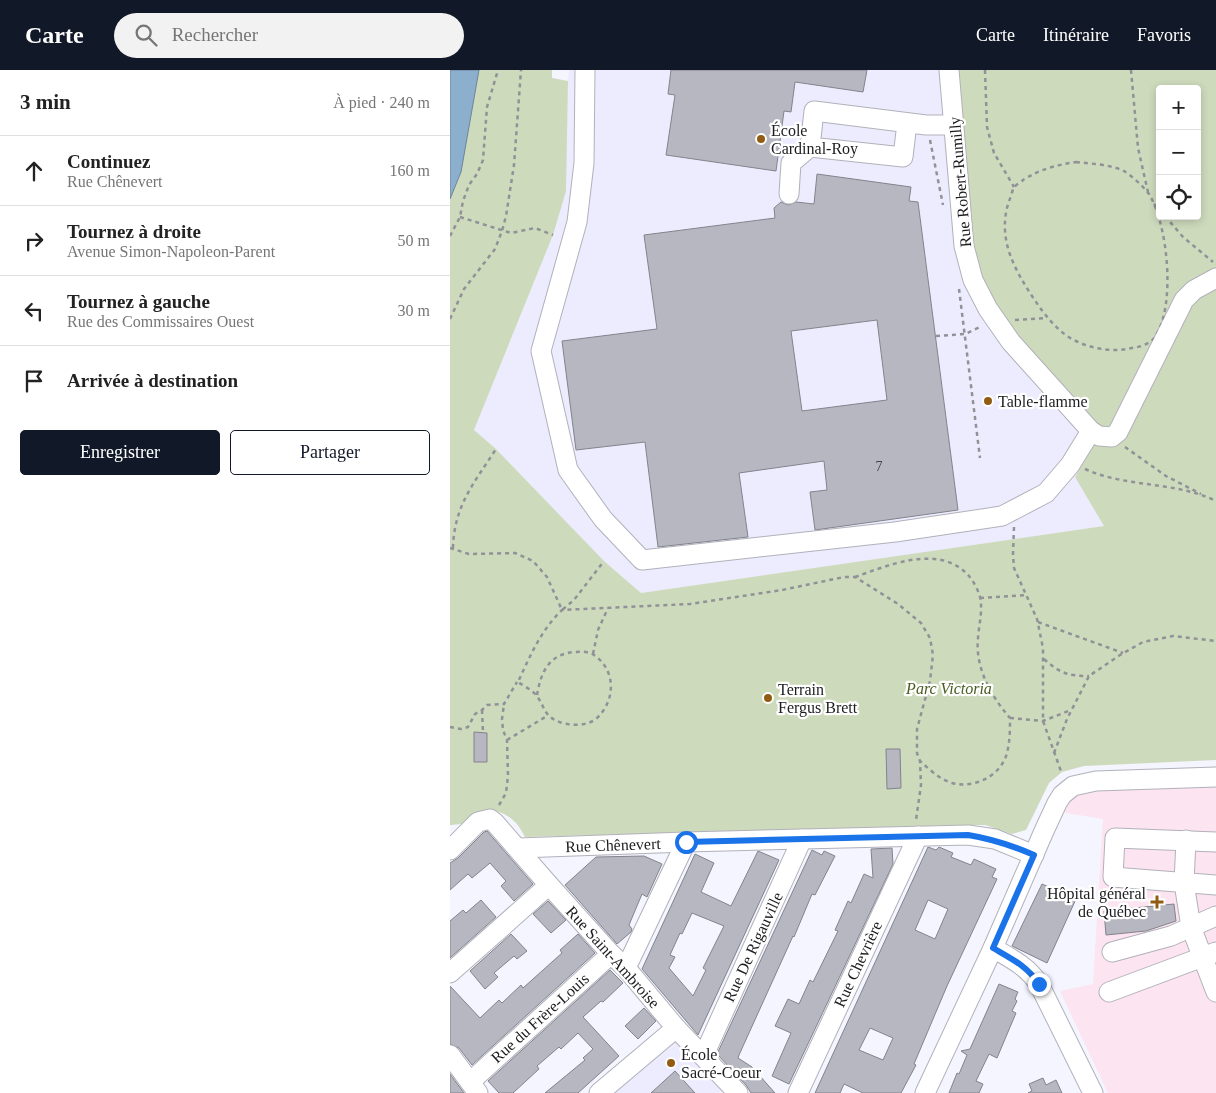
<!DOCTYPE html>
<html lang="fr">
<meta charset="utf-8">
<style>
body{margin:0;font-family:Georgia,serif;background:#f2f2f2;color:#222}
.controls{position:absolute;right:15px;top:15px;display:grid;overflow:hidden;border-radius:5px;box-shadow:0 2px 8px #0003}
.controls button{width:45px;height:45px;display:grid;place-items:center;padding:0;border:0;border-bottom:1px solid #e0e0e0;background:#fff;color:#222;font:25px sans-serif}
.stop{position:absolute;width:15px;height:15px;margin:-11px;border:4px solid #1a73e8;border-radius:50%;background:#fff}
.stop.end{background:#1a73e8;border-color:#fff;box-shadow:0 1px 5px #0008}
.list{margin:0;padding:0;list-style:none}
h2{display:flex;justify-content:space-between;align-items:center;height:65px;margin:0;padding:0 20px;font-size:21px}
h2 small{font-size:16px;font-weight:400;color:#767676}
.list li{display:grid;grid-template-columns:32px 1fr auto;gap:15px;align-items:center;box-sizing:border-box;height:70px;padding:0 20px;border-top:1px solid #e0e0e0}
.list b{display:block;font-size:19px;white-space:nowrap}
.list p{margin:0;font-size:16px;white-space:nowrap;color:#767676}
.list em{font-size:16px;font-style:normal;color:#767676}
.actions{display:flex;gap:10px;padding:15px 20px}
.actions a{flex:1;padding:11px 0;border:1px solid #111827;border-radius:5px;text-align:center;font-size:18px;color:#111827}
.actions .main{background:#111827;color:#fff}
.icon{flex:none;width:28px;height:28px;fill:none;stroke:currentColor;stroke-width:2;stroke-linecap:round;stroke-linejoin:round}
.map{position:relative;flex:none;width:766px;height:1023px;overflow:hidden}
header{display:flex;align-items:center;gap:30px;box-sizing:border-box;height:70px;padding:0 25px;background:#111827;color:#fff}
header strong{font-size:24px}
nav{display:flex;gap:28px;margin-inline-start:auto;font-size:18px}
.search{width:350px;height:45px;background:#f2f2f2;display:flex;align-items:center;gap:12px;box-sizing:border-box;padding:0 18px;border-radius:28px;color:#767676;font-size:19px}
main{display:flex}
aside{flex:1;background:#fff}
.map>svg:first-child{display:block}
.built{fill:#ececfe}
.medical{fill:#fce4f0}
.green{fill:#cedabc;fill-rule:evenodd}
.water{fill:#8cafce;stroke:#6a839a}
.building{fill:#b6b7c0;stroke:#83838c;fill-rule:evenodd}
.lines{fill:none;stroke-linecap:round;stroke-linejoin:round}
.minor-casing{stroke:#b1b1bb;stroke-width:21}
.path{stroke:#919198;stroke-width:2.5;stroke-dasharray:4 4;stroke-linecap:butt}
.minor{stroke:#fff;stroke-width:19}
.route{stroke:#1a73e8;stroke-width:6}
.poi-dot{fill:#935c13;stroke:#fff;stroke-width:2}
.labels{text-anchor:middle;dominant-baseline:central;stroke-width:4.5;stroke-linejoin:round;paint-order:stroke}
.number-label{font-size:14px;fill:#424347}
.poi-label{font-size:16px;fill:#1c1c1f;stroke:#fff;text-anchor:start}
.street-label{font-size:16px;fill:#1c1c1f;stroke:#fff}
.park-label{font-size:16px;font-style:italic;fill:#495d21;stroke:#fff}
</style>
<header>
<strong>Carte</strong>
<div class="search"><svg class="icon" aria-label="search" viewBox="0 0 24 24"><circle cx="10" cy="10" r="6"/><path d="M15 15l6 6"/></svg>Rechercher</div>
<nav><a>Carte</a><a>Itinéraire</a><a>Favoris</a></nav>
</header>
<main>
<aside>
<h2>3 min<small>À pied · 240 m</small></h2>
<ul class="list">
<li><svg class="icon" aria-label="ahead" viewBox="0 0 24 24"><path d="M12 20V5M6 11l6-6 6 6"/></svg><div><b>Continuez</b><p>Rue Chênevert</p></div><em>160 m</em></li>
<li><svg class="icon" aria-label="right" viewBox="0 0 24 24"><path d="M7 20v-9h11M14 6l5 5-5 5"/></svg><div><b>Tournez à droite</b><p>Avenue Simon-Napoleon-Parent</p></div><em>50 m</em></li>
<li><svg class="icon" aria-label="left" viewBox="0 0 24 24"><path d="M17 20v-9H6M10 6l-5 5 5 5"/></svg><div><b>Tournez à gauche</b><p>Rue des Commissaires Ouest</p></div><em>30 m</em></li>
<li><svg class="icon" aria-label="arrive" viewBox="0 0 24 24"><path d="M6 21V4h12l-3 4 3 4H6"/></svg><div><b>Arrivée à destination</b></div></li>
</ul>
<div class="actions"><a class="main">Enregistrer</a><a>Partager</a></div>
</aside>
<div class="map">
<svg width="766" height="1023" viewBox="0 0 766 1023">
<rect width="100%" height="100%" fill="#f4f5ff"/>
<g class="built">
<path d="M119,0h380l142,361 -10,36 -6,10 30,49 -464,67 -37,-32 -108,-112 -22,-19 79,-195z"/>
<path d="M224,966l48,54 -4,3h-108z"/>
</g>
<path class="medical" d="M766,713v310h-108l-48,-102 33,-7 10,-165 -43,-7 8,-10 7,-6 15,-7z"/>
<path class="green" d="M29,0h73v8l16,3 -2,110 -13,44 -79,195 22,19 108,112 37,32 463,-67 -29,-49 6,-10 10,-36 -80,-89 -47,-96 -15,-176h267v690l-132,6 -22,6 -13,11 -23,47 -14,4 -27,-9h-21l-439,12c-3,-5 -5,-10 -9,-14 -10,-11 -29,-18 -42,-9 -4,3 -8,7 -12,10l-12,1v-626l11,-27zM710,19h37v127h-37z"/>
<path class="water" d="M0,0h29l-18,102 -11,27z"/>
<g class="building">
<path d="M221,0h196l-4,22 -68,-10 -4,30 -7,-1 -8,60 -110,-16 9,-60 -7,-1z"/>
<path d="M367,104l94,13 -2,14 9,1 40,308 -143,20 -5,-38 17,-2 -3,-29 -85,12 9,64 -90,10 -13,-105 -69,8 -14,-109 95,-12 -13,-94 131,-17 -1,-10 7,-6 7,3 8,-3 18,2zM427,250l10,80 -85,11 -11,-80z"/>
<path d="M24,662l13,1v29h-13z"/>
<path d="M436,679h14l1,39 -14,1z"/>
<path d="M37,761l46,53 -19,17 -13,-15 5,-5 -16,-18 -18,15 -4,-4 -18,16v-27l8,-5 26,-26z"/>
<path d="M478,777l8,3 3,-3 14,6 -2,4 20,8 3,-6 22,10 -4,8 5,2 -50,107 -33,78 2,1 -15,28h-38l-19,-9 -4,9h-25zM478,830l20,9 -13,30 -20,-9zM420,958l23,10 -10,22 -24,-10z"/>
<path d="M442,778l1,16 -104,220 -17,-8 19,-43 -16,-7 13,-27 11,5 11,-24 3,2 25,-51 -3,-1 13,-29 3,2 13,-29 9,4 -2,-29z"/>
<path d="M362,780l10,5 2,-4 11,5 -20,39 -3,-1 -18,43 -1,-1 -54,119 -1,3 14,9 23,26h-24l-5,-8 -29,-31z"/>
<path d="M308,781l21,9 -81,175 -56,-66 53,-115 19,9 -13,29 30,14zM242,843l32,13 -21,42 3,2 -13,26 -24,-28 6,-11 -5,-2 10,-22 2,1z"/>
<path d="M194,786l18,8 -15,33 -5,-3 -13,31 3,4 -1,3 -14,12 -52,-59 31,-28z"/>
<path d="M592,814l34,15 -29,64 -35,-17z"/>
<path d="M31,830l15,17 -46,41v-37l13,-11 3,3z"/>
<path d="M98,831l18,19 -15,13 -18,-19z"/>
<path d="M724,834l2,17 -30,10 -40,4 -2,-24z"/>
<path d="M61,864l16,17 -10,8 -3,-3 -20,17 4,4 -13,12 -15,-18z"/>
<path d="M128,864l17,19 -123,112 -13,-17 -9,-4v-58l30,32 19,-18 3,3 19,-18 2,3 39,-35 -2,-3z"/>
<path d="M160,900l13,13 -20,19 -2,-1 -18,16 36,39 -41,37h-33l40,-33 -2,-2 10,-9 -15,-16 -17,16 -2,-2 -22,19 2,3 -26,24h-14l-11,-12z"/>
<path d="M549,914l19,8 -3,7 2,2 -5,10 4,2 -19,45 -8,-4 -13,27 7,3 -4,9h-30l8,-20 2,1 8,-19 -6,-4 9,-2z"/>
<path d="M194,938l12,13 -18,18 -13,-13z"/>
<path d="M225,1001l20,22h-44z"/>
<path d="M0,1004l14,19h-14z"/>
<path d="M593,1008l3,7 10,-5 6,13h-34l4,-2 -3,-7z"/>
</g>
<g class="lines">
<defs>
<g id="minor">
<path d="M135,0l-1,93 -7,59 -36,129 27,119 35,49 39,41 253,-28 107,-16 44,-23 24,-28 21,-34"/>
<path d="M499,0l15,176 9,34 15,29 23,33 80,89 8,5 13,1 6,-5 66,-132 10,-10 22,-12"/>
<path d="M457,53l-4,34 -93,-10 4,-36 112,14h28"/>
<path d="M339,124l2,-31 19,-16"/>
<path d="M736,770l-2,43 7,44 25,65"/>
<path d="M766,772l-101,-4 -2,39 103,8"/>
<path d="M69,778l167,-6 282,-7 27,4 39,16"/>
<path d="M0,780l28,-28 12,-3 5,4 54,62 62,69 15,14 50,60 62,65"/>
<path d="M543,878c19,11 34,18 46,36l54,109"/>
<path d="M662,882l59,-16 45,-20"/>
<path d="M176,898l60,-126"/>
<path d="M0,903l99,-88"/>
<path d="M659,922l107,-40"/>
<path d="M0,985l28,38"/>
<path d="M254,985l98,-216"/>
<path d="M20,1012l141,-128"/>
<path d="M149,1023l77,-65"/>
<path d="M348,1023l120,-257"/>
<path d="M475,1023l68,-145 51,-117 13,-28 5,-8 11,-9 23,-5 120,-4"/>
</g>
</defs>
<use href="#minor" class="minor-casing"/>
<g class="path">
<path d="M535,0l2,57 7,26 20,34"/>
<path d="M681,0l7,78 10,44"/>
<path d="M480,70l13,65"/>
<path d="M626,92c16,2 33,2 48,9 8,5 19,15 25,23 19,31 27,112 6,143 -5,7 -15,10 -23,11 -21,5 -47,0 -65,-12 -15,-11 -25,-25 -35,-40 -19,-29 -35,-59 -23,-95 2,-4 3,-10 5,-14 2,-2 7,-5 9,-7 17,-11 34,-15 53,-18z"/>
<path d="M704,134l6,6"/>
<path d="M715,146l18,21 30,25"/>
<path d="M10,147l51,16 24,-5 18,7"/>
<path d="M0,166l10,-19 3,-16 6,-16 8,-11 6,-14 4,-53 11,-37"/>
<path d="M509,219l21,169"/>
<path d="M0,249l14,-30 31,-40 7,-18 4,-15 8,-51 7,-95"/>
<path d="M565,250l32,-2"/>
<path d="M486,266l29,-2 15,-7"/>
<path d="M675,377l41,29 35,18"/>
<path d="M635,399c42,19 90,12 131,32"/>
<path d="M564,457l-1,27 1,14 23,51 6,29v73l19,53"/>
<path d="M0,478l19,6 46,-1 18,8 14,16 15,33 12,-10 30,-39"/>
<path d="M3,478c1,-42 21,-65 43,-99"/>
<path d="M405,507c34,-12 85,-34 114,-1 5,6 9,14 11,21 3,14 -1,27 -2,41 -3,30 13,58 32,80 0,11 0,23 -3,35 -6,23 -33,36 -55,30 -13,-4 -23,-14 -32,-22"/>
<path d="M530,528l47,-3"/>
<path d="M588,552l85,31"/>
<path d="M143,584l5,-24 10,-22"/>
<path d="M594,589c16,14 23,17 45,17"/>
<path d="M87,625c4,-23 12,-42 39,-43 5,-1 14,0 18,3 22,15 22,45 3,63 -10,9 -29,8 -40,3 -14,-6 -12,-15 -21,-26 -4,-5 -12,-9 -18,-13 12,-26 23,-52 44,-72l128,-6 92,-14 62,-13h11l43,27 23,19 9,15 3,17 -3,26 -13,48v24l3,8 1,24 -5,35"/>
<path d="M32,640l1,22"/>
<path d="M560,648l33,3 28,-11"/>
<path d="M0,657l11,2 7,-2 7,-13 7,-4 5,-5 17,-1 13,-22"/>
<path d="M57,670l40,-24"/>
<path d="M604,683l13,-34 22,-43 31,-21 23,-13 30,-6 43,5"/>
<path d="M49,735l7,-12 2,-17 -1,-36 -4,-10 -1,-11 2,-15"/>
</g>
<use href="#minor" class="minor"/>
</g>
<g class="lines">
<path class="route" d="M236,772l282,-7c25,4 43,10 66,20l-41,93c19,11 34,18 46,36"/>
</g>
<g class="poi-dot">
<circle cx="311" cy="69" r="5"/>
<circle cx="538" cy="331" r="5"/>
<circle cx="318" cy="628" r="5"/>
<path d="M704.5 824.5h5v5h5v5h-5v5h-5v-5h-5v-5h5z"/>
<circle cx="221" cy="993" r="5"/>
</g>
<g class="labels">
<g class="number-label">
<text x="429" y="396">7</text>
</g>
<g class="poi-label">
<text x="321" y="60">École<tspan x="321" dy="18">Cardinal-Roy</tspan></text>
<text x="548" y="331">Table-flamme</text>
<text x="328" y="619">Terrain<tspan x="328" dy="18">Fergus Brett</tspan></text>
<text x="696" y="823" text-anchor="end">Hôpital général<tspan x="696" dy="18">de Québec</tspan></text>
<text x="231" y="984">École<tspan x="231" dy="18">Sacré-Coeur</tspan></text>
</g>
<g class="street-label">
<text transform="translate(510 112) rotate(-95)">Rue Robert-Rumilly</text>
<text transform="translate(163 775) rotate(-2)">Rue Chênevert</text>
<text transform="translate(303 877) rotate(-65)">Rue De Rigauville</text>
<text transform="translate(163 887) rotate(48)">Rue Saint-Ambroise</text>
<text transform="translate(408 894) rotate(-65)">Rue Chevrière</text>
<text transform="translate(90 948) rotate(-42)">Rue du Frère-Louis</text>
</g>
<g class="park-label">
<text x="499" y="618">Parc Victoria</text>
</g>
</g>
</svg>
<div class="controls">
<button>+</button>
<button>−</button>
<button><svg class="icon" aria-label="locate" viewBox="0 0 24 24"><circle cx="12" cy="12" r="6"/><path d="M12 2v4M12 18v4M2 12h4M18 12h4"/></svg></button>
</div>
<div class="stop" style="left:236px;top:772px"></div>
<div class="stop end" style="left:589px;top:914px"></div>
</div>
</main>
